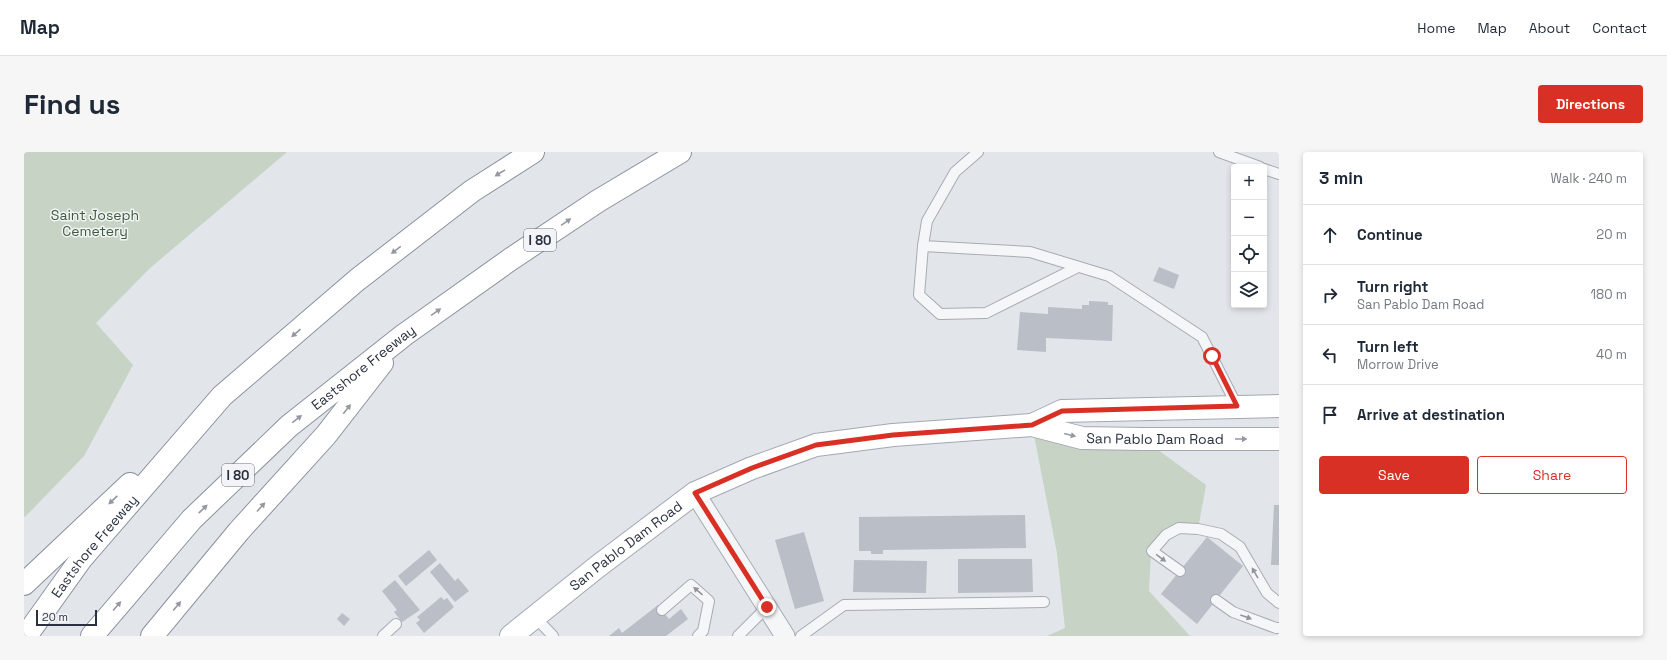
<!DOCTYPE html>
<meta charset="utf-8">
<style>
body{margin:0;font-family:"Space Grotesk",sans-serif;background:#f6f6f7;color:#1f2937}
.controls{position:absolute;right:12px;top:12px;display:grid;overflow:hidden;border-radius:4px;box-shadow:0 2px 6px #0003}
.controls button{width:36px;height:36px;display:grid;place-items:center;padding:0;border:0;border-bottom:1px solid #e0e1e3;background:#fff;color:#1f2937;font:20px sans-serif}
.scale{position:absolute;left:12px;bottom:10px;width:61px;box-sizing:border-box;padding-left:4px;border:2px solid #2b3141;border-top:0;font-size:11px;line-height:14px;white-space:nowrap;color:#2b3141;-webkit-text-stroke:3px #f2f4f7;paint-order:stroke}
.stop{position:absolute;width:12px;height:12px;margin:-9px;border:3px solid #d93025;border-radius:50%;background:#fff}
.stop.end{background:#d93025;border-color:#fff;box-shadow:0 1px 4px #0008}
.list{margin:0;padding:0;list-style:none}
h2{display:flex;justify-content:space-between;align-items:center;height:52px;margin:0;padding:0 16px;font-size:17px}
h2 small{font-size:13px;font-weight:400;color:#747a83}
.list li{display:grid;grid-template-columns:26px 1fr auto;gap:12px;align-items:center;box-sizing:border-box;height:60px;padding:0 16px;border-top:1px solid #e0e1e3}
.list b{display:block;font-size:15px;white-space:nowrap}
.list p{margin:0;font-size:13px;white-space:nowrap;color:#747a83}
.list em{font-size:13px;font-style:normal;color:#747a83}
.actions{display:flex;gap:8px;padding:12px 16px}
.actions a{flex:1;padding:9px 0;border:1px solid #d93025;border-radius:4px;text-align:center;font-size:14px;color:#d93025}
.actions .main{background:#d93025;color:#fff}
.icon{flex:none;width:22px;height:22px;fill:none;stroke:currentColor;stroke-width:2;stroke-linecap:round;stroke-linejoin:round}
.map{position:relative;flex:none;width:1255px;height:484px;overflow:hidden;border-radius:4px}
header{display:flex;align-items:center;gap:24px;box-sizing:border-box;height:56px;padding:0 20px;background:#fff;border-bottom:1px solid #e0e1e3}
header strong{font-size:19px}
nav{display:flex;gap:22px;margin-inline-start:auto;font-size:14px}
.intro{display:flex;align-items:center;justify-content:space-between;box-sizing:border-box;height:96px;padding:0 24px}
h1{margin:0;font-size:28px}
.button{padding:10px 18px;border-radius:4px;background:#d93025;color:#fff;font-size:14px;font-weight:700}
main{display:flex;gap:24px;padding:0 24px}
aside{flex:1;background:#fff;border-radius:4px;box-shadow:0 2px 6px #0003}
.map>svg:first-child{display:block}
.green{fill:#c7d3c4}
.building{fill:#babec7}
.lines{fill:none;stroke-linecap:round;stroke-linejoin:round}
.service-casing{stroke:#a7abb4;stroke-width:12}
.minor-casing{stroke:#a7abb4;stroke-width:21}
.primary-casing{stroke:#a2a8b5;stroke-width:24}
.motorway-casing{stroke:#8a91a0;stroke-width:24}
.service{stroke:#f5f6f8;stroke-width:10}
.minor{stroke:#f5f6f8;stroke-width:19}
.primary{stroke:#fff;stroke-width:22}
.motorway{stroke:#fff;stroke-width:22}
.oneway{fill:#9598a0}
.oneway2{fill:#90949c}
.route{stroke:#d93025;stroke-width:5}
.labels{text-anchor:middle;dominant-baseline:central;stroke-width:3;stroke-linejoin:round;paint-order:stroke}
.shield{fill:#f2f4f7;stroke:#676c78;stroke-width:1}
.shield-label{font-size:13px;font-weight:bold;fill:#2b3141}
.park-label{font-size:14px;fill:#3d5c39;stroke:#f2f4f7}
.street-label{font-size:14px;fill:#2b3141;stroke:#f2f4f7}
</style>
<header>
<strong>Map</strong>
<nav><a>Home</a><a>Map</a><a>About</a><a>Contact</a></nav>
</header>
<div class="intro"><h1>Find us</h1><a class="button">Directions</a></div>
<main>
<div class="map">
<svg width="1255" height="484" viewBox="0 0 1255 484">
<rect width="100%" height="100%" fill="#e2e5ea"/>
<g class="green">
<path d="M0,0h263l-138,117 -53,54 37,42 -49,91 -59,61 -1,-1z"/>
<path d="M1008,273l111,14 63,46 -8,44 -20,-1 -27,23 -2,40 40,44 2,1h-144l18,-8 -8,-75z"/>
</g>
<g class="building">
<path d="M1135,115l20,8 -5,14 -21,-8z"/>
<path d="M1065,149l19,1v3h5l-1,36 -66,-3v14l-29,-2 3,-38 28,2v-7l34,2v-4h7z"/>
<path d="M1250,353h5v60h-8z"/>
<path d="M1001,363l1,33 -143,2v4h-12v-3h-12v-34z"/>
<path d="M780,380l20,69 -29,8 -20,-69z"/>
<path d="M1183,385l36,29 -46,58 -36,-30z"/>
<path d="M405,398l8,10 -31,26 -8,-10z"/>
<path d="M934,407h74l1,33 -75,1z"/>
<path d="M830,408l73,1 -1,32 -73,-1z"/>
<path d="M416,411l15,18 3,-3 11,13 -14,11 -25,-30z"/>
<path d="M371,428l25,30 -18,12 -8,-10 3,-2 -15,-19z"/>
<path d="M417,445l3,3 3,-2 7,9 -30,26 -8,-10 4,-3 -3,-3z"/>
<path d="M634,453l11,14 12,-10 7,10 -22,17h-57l10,-8 3,5z"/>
<path d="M318,461l8,6 -6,7 -7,-7z"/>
</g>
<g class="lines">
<defs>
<g id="service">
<path d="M954,0l-23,20 -28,49 -4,25 107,6 79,24 93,61 35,69"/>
<path d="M1195,0l41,15"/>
<path d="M1240,17l15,5"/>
<path d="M899,94l-4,49 21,19 46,-1 92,-46"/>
<path d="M1156,419l-28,-20 14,-16 13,-7 19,1 23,5 19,13 27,46 12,10"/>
<path d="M1192,448l17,12 43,16h3"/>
<path d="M638,458l29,-25 18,16 -6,30 -5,5"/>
<path d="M511,465l18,19"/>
<path d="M359,484l13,-12"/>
<path d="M714,484l29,-29"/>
<path d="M777,484l43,-31 200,-3"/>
</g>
<path id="minor" d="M671,341l90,143"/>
<g id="primary">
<path d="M1008,273l30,-14 217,-5"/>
<path id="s1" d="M487,484l86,-69 98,-74 57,-25 64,-23 77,-10 139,-10 50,13 61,1h136"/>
</g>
<g id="motorway">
<path d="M0,432l106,-100"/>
<path id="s2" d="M2,484l55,-77 141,-163 135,-116 115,-89 61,-39"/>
<path id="s3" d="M68,484l100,-117 97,-93 115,-91 107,-76 87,-58 82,-49"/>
<path d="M128,484l87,-105 87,-96 56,-72"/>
</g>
</defs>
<use href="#service" class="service-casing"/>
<use href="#minor" class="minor-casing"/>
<use href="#primary" class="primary-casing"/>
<use href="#motorway" class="motorway-casing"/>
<use href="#service" class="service"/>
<use href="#minor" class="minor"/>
<use href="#primary" class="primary"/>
<use href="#motorway" class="motorway"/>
</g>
<defs><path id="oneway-solid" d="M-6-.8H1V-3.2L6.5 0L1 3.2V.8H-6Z"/></defs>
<g class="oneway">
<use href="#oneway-solid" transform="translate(476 21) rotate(148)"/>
<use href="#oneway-solid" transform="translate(542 70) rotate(-34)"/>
<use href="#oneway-solid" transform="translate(372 98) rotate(142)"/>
<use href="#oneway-solid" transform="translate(412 160) rotate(-35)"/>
<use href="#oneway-solid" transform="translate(272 181) rotate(139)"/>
<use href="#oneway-solid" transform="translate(323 257) rotate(-52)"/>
<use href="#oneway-solid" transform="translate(273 267) rotate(-38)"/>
<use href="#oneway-solid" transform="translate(1046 283) rotate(14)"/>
<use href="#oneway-solid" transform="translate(1217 287)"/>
<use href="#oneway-solid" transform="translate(89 348) rotate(137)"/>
<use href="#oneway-solid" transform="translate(237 355) rotate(-48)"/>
<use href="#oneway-solid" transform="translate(179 357) rotate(-44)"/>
<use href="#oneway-solid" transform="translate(93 454) rotate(-49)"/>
<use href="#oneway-solid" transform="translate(153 454) rotate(-50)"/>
</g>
<g class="oneway2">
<use href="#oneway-solid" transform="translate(1137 406) rotate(36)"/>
<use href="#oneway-solid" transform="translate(1231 421) rotate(-120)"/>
<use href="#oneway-solid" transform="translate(674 439) rotate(-139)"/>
<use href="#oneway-solid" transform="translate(1222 465) rotate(20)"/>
</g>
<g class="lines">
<path class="route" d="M743,455l-72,-114 57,-25 64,-23 77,-10 139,-10 30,-14 175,-5 -25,-50"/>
</g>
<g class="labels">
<g class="shield">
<rect x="500" y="77" width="32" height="22" rx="3"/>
<rect x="198" y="312" width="32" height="22" rx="3"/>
</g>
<g class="shield-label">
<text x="516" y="88">I 80</text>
<text x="214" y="323">I 80</text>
</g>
<g class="park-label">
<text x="71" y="63">Saint Joseph<tspan x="71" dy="16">Cemetery</tspan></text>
</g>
<g class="street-label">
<text stroke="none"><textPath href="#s3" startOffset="383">Eastshore Freeway</textPath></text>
<text stroke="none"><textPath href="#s1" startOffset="705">San Pablo Dam Road</textPath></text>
<text stroke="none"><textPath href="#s1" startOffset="146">San Pablo Dam Road</textPath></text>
<text stroke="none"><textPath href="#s2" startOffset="113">Eastshore Freeway</textPath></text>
</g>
</g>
</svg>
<div class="controls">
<button>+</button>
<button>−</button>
<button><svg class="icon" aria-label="locate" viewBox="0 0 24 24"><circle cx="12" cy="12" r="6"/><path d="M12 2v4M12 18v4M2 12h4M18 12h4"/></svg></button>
<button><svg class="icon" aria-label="layers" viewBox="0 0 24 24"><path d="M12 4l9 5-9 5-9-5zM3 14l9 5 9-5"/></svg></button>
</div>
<div class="scale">20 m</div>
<div class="stop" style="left:1188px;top:204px"></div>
<div class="stop end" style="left:743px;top:455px"></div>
</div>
<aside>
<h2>3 min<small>Walk · 240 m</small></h2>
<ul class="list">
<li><svg class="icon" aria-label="ahead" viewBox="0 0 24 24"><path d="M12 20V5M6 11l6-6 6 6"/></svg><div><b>Continue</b></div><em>20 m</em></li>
<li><svg class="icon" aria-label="right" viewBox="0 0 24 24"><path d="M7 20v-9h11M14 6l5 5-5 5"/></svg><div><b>Turn right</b><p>San Pablo Dam Road</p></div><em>180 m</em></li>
<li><svg class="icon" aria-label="left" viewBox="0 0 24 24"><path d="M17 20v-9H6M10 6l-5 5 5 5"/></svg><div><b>Turn left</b><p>Morrow Drive</p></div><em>40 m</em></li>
<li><svg class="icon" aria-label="arrive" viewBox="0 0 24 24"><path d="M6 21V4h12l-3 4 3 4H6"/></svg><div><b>Arrive at destination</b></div></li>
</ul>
<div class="actions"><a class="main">Save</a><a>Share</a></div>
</aside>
</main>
